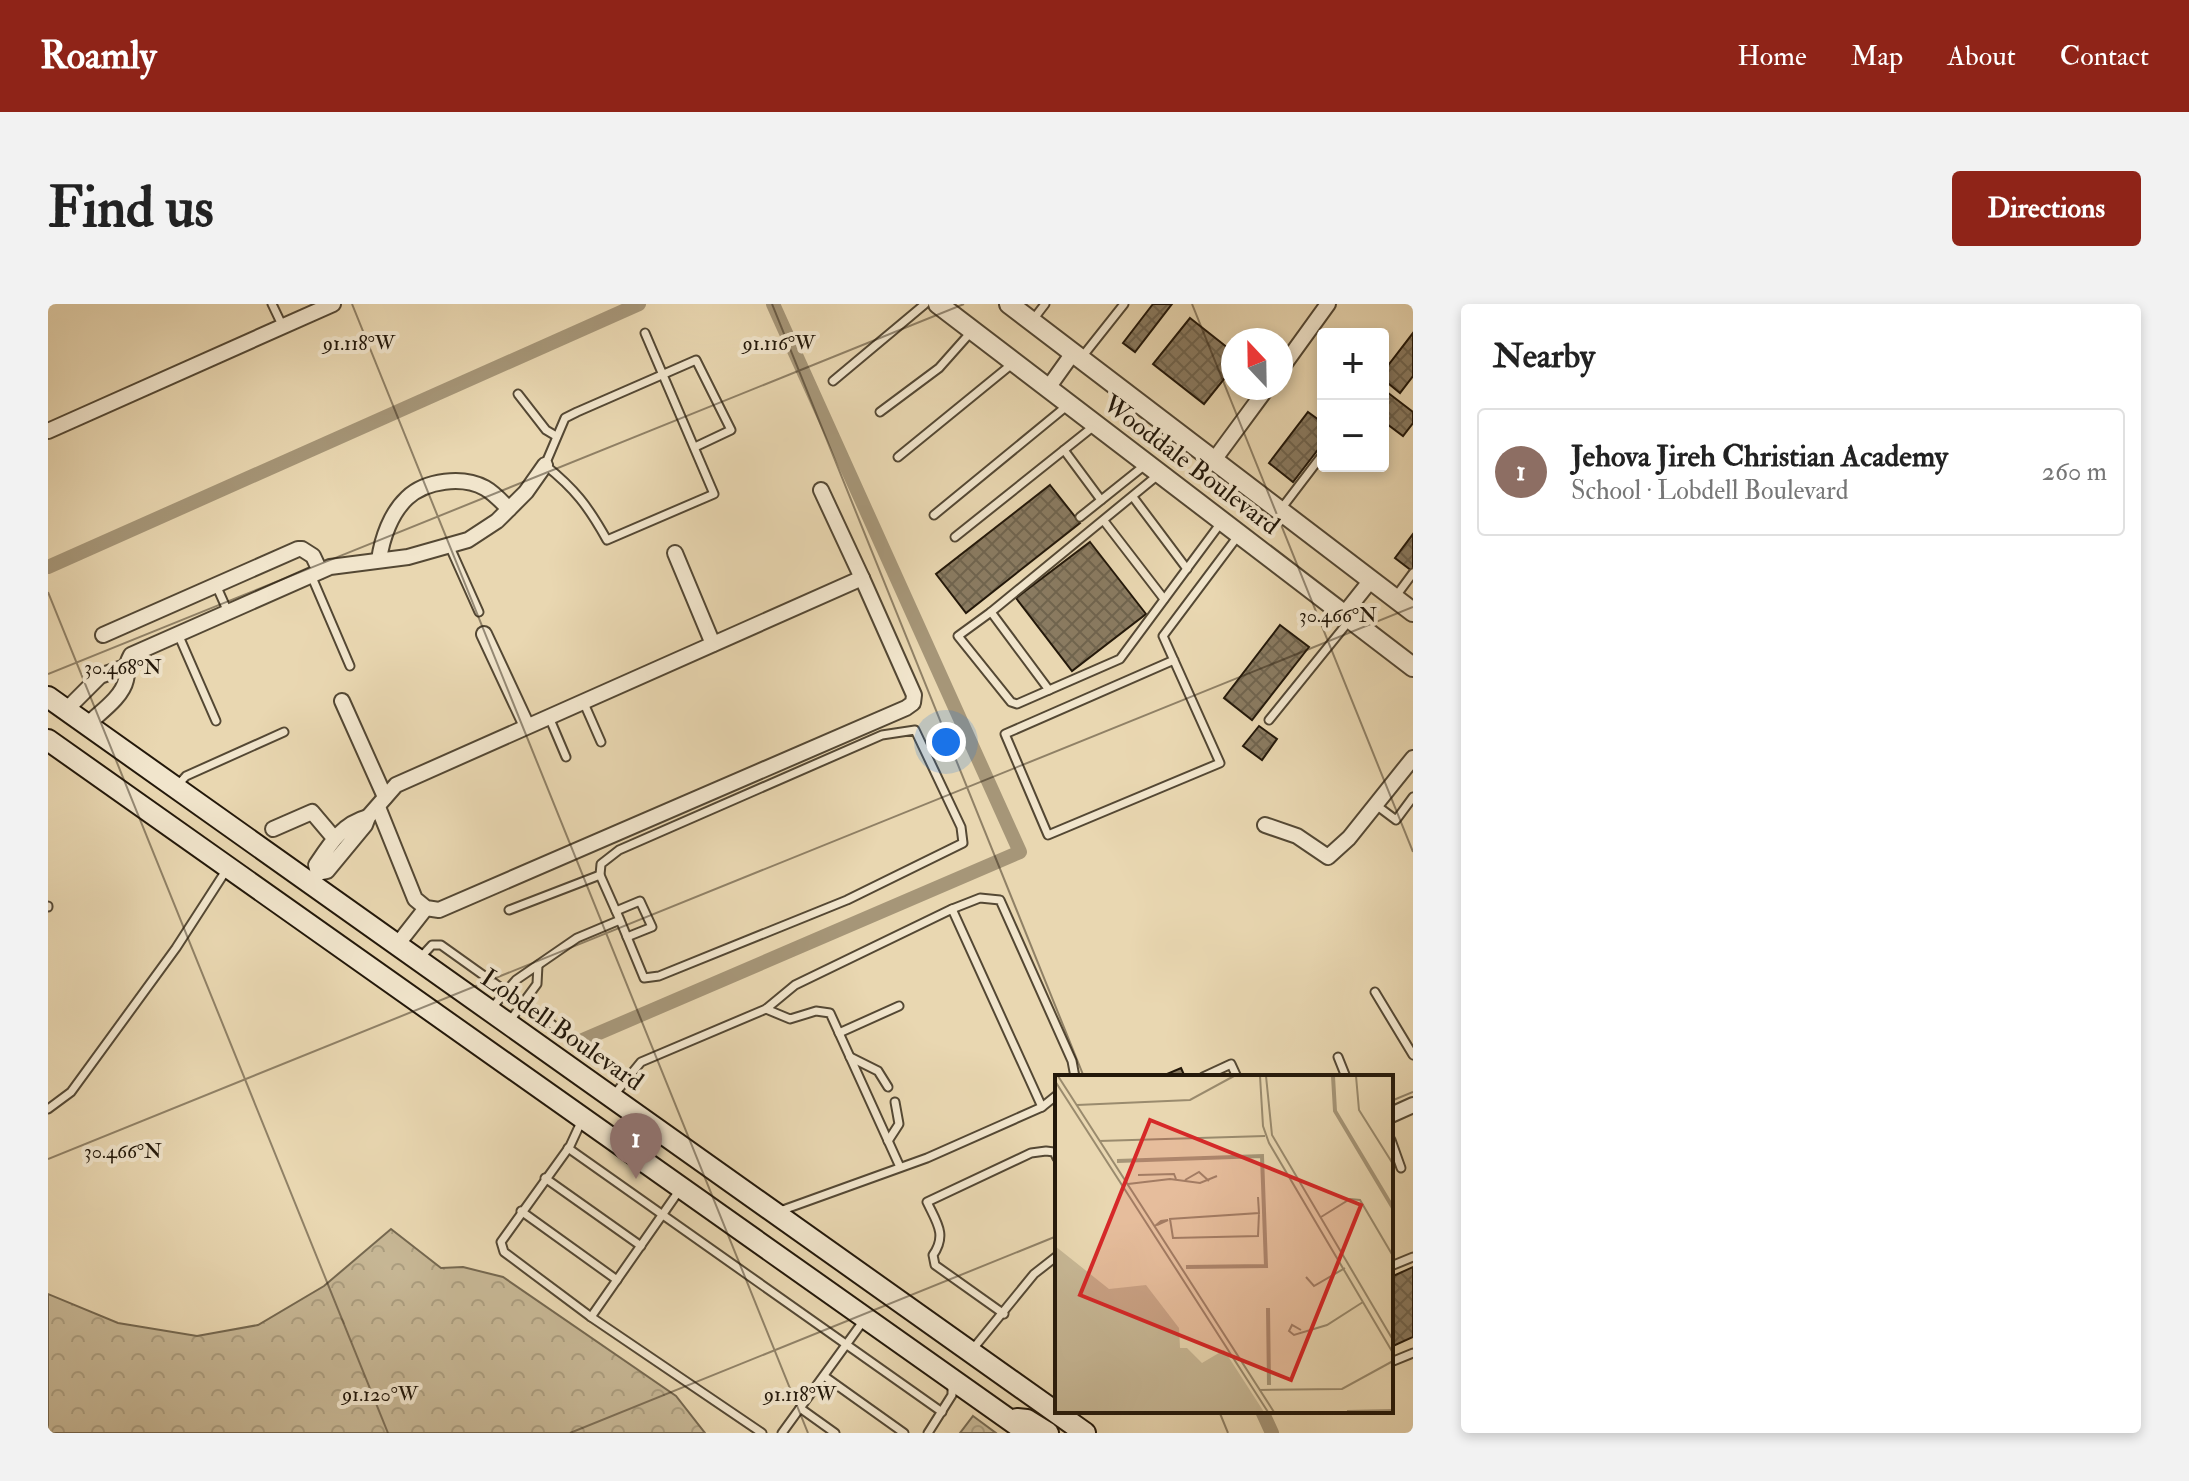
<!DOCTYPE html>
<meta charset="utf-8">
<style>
body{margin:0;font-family:"IM FELL Double Pica",serif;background:#f2f2f2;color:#222}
.controls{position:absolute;right:24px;top:24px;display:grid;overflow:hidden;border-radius:8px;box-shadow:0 4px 12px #0003}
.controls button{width:72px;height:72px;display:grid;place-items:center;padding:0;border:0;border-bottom:2px solid #e0e0e0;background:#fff;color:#222;font:40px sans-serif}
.compass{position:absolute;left:1173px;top:24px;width:72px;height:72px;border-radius:50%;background:#fff;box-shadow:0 4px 12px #0003;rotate:338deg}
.you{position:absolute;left:898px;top:438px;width:28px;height:28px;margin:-20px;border:6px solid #fff;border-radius:50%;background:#1a73e8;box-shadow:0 0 0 12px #1a73e833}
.badge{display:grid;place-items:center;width:52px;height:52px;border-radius:50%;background:#8f2418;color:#fff;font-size:26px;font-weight:700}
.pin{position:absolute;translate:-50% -66px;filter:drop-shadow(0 2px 4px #0008)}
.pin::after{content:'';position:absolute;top:42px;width:28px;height:24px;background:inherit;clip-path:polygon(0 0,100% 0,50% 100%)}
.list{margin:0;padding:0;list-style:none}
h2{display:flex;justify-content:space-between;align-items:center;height:104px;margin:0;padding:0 32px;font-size:34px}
h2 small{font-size:26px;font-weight:400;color:#767676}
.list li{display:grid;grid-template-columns:52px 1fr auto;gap:24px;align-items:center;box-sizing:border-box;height:128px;margin:0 16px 16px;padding:0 16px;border:2px solid #e0e0e0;border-radius:8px}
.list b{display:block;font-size:30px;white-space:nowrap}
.list p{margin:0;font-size:26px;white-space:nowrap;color:#767676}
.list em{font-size:26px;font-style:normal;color:#767676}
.map{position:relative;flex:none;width:1365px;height:1129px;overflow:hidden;border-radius:8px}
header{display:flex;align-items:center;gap:48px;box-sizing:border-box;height:112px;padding:0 40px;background:#8f2418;color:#fff}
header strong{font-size:38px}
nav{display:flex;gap:44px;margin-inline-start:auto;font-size:28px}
.intro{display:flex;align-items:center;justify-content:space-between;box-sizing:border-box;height:192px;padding:0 48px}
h1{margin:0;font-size:56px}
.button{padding:20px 36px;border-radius:8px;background:#8f2418;color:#fff;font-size:28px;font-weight:700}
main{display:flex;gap:48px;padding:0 48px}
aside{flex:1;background:#fff;border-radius:8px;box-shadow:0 4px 12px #0003}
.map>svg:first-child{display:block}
.forest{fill:url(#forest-crowns);stroke:#756850;stroke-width:2}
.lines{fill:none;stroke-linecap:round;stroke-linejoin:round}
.canal{stroke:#a69678;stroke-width:14}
.building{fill:url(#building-cross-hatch);stroke:#23180a;stroke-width:2}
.service-casing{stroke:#544834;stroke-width:11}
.minor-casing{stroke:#544834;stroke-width:18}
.tertiary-casing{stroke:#544834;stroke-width:22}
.secondary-casing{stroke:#23180a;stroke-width:24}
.service{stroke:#f1e5cc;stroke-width:7}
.minor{stroke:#f1e5cc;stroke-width:14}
.tertiary{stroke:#f1e5cc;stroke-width:18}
.secondary{stroke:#f1e5cc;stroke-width:20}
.ticks{fill:none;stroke:#23180a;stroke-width:2;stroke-opacity:0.45}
.labels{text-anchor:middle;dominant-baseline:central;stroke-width:8;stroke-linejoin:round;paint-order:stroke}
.street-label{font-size:26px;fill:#23180a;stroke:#f1e5cc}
.inset-river{fill:none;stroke:#a69678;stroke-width:4}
.inset-road{fill:none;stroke:#9a8b6e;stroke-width:2}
.view{fill:#d62828;fill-opacity:0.15;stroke:#d62828;stroke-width:4}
.inset-edge{fill:none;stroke:#23180a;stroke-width:4}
.ticks-label{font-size:20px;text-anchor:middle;fill:#23180a;stroke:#f1e5cc;stroke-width:8;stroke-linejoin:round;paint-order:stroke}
</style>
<header>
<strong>Roamly</strong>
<nav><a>Home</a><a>Map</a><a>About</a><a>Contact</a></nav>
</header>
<div class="intro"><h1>Find us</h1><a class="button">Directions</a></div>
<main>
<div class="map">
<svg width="1365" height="1129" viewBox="0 0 1365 1129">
<defs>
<pattern id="forest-crowns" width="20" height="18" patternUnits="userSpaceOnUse" patternTransform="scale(2)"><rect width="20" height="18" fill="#c7b795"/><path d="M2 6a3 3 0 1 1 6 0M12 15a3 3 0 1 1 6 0" fill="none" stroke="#ab9d7f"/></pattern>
<pattern id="building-cross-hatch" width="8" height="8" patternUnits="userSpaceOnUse" patternTransform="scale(2)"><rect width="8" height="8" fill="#8a7b61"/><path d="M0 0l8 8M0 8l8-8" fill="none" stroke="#70644e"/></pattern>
</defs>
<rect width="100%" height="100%" fill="#e9d7b1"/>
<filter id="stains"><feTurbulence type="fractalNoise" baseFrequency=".0025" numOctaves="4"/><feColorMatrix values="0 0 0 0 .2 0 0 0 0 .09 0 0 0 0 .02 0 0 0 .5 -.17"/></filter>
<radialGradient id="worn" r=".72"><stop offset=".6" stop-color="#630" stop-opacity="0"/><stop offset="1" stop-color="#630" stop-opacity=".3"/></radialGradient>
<g class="forest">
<path d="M343,925l50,39 22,-1 40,10 173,119 29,37h-657v-139l70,29 79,13 61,-11 66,-39z"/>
<path d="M925,1112l23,17h-36z"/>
</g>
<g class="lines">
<g class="canal">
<path d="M0,263l591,-263"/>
<path d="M530,738l442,-190 -247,-548"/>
<path d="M1214,1107l10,22"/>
</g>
</g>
<g class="building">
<path d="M1105,0h19l-37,48 -12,-9z"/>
<path d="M1142,14l43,34v16l-29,36 -51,-40z"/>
<path d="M1365,29v43l-13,17 -17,-14v-7z"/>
<path d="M1335,85l30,23v11l-10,13 -20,-15z"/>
<path d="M1260,108l15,11v20l-30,39 -24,-19z"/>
<path d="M1002,181l30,38 -114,90 -30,-39z"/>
<path d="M1365,230v35l-1,2 -17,-13z"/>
<path d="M1042,238l56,72 -74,57 -56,-73z"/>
<path d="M1232,321l29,22 -57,73 -28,-22z"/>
<path d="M1211,422l18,13 -15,21 -19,-14z"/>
<path d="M1133,764l4,9h-25z"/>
<path d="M1365,963v70l-22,10v-70z"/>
</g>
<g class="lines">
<defs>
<g id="service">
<path d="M224,0l11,23"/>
<path d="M984,17l13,-17"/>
<path d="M597,29l69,161 -107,46c-19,-34 -32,-51 -62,-75l20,-47 12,-6 119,-52 35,70 -36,17"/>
<path d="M1034,53l42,-53"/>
<path d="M785,77l92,-77"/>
<path d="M470,90l28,36 10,6"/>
<path d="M832,108l59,-44 32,-36"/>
<path d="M1016,146l37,50"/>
<path d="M850,153l114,-93"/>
<path d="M1110,171l-167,137 58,78 71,-31 100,-135"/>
<path d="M1085,193l54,72"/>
<path d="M1233,205l42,-55"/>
<path d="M886,211l134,-110"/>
<path d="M1032,213l65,-52"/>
<path d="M1056,217l60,78"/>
<path d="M907,233l139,-111"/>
<path d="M401,241l30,67"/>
<path d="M263,271l39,91"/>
<path d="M168,281l12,27"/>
<path d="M1348,292l17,-23"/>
<path d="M943,308l-33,24 53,66 6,2 32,-14"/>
<path d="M130,330l38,87"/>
<path d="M1126,356l-169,74 43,101 172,-72 -57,-127 75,-100"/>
<path d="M535,397l18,41"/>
<path d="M501,413l17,40"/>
<path d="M1221,416l80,-99"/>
<path d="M128,483l10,-11 98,-44"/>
<path d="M1328,501l20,15 17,-23"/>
<path d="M0,602v1"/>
<path d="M904,605l28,-11 20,2 72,161 3,16"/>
<path d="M461,606l91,-35"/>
<path d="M568,607l24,-10 12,26 -25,10"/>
<path d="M372,654l12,-13h9l119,85"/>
<path d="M1327,688l38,63"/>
<path d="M718,705l24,10 26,-8 14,2 70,154"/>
<path d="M442,706l26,-30 61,-42 43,-18 24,58 15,-2 188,-76 116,-57 -2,-16 -46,-97 -33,5 -263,115 -18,14 -1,11 20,45"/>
<path d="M461,718l28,-38 1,-19"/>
<path d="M791,729l60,-27"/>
<path d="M802,753l28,14 10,16"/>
<path d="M1290,753l8,20"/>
<path d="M1155,773l28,-13 6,13"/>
<path d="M565,792l28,-34 125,-53 29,-24 157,-76 90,198 -115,51 -147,53"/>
<path d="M994,803l15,-12"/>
<path d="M0,805l23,-17 105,-144 51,-79"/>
<path d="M534,816l-12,26 -69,96 3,10 87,65 90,-129"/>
<path d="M1343,836l10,28"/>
<path d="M840,837l11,-17 -4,-22"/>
<path d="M520,844l374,264"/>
<path d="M497,874l96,68"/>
<path d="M473,907l96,69"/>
<path d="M1343,962l22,-9"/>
<path d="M956,1010l-69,-49 -2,-10c14,-20 4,-32 -6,-53l104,-49 15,-2 8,1 3,6"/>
<path d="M543,1013l171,116"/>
<path d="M924,1046l62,-76 23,-18"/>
<path d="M1343,1058l22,-9"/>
<path d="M776,1072l80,57"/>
<path d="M752,1104l35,25"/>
<path d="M734,1129l82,-113"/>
<path d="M880,1129l24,-38v-13"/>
</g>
<g id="minor">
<path d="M1233,65l47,-65"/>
<path d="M1000,84l25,-35"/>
<path d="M0,127l285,-127"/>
<path d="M1166,156l53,-72"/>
<path d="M627,249l38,91"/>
<path d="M331,256c3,-22 12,-47 28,-62 19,-18 56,-22 78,-10 9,5 17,14 24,21"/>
<path d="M1296,310l27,-34"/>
<path d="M436,330l43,92"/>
<path d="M55,331l195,-86h4l11,7 7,15"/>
<path d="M294,397l43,96"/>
<path d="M18,406l34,-34 25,-9"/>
<path d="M39,421c12,-12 35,-27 39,-45 3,-11 -3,-10 5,-25l199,-88 78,-10 60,-17 29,-19 29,-29 19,-27"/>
<path d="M330,503l37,92 11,9 13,2 467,-202 7,-5 1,-8 -52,-117"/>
<path d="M320,513l28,-32 466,-207 -41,-88"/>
<path d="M1217,521l32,11 31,21 21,-19 64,-80"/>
<path d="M225,525l39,-17 22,26"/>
<path d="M263,580l7,-11 9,-2 38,-46 3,-8c-26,7 -38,27 -52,48l2,8"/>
<path d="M349,641l29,-37"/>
<path d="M1343,811l22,-10"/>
</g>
<g id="tertiary">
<path d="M890,0l475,363"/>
<path d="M961,0l404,308"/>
</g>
<g id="secondary">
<path d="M0,393l1037,736"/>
<path d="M0,436l980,693"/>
<path d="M969,1115l10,1 21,13"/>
</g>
</defs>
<use href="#service" class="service-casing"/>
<use href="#minor" class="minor-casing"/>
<use href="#tertiary" class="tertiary-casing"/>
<use href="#secondary" class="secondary-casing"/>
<use href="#service" class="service"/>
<use href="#minor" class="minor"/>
<use href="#tertiary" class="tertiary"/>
<use href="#secondary" class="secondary"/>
</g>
<path class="ticks" d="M304,0l456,1129M724,0l312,773M1144,0l221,548M0,288l340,841M0,370l916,-370M1343,797l22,-9M0,855l1365,-552M1171,1107l9,22M522,1129l487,-197"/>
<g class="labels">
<g class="street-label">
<text transform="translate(1143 161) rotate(37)">Wooddale Boulevard</text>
<text transform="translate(514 726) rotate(35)">Lobdell Boulevard</text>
</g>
</g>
<g transform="translate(1007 771)">
<rect width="338" height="338" fill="#e9d7b1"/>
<path d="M0,171l54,43 37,-4 33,43 1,20h7l15,15 22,-13 40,62h-209z" fill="#c7b795"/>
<path class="inset-river" d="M278,1l2,35 58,97M62,86l145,-5 4,110 -80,1M213,233l1,77M292,337l46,-1"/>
<path class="inset-road" d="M3,1l216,336M205,1l3,50 6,17 124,210M211,1l6,59 121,205M301,1l3,34 34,54M0,6l213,331M22,30l113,-5 44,-24M44,66l166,-5M83,100l36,-1 2,5M130,105l14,-8 10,9M73,109l42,-5 30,4 17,-7M266,142l29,-18 10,1 33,56M114,144l90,-6 -1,-16M115,144l3,19 85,-2 1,-23M100,151l6,-5 7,-1 -11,5M251,202l8,9 31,-18M246,255l-9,-5 -3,6 5,4 33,-10 36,-23M204,315l83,-1 51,-28"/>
<path class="view" d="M95,45l211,85 -70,175 -211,-85z"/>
<rect width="338" height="338" class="inset-edge"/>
</g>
<g class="ticks-label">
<text x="311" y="46">91.118°W</text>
<text x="731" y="46">91.116°W</text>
<text x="1290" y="318">30.466°N</text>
<text x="75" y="370">30.468°N</text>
<text x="75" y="854">30.466°N</text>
<text x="332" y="1097">91.120°W</text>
<text x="752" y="1097">91.118°W</text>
</g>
<rect width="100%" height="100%" filter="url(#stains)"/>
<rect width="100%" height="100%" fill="url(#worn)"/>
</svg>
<div class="controls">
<button>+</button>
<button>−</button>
</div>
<svg class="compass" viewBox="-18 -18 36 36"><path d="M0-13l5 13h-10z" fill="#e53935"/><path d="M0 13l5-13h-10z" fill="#767676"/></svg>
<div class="you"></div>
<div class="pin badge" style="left:588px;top:875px;background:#8d6e63">1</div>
</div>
<aside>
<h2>Nearby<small></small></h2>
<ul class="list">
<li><span class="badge" style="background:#8d6e63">1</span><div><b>Jehova Jireh Christian Academy</b><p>School · Lobdell Boulevard</p></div><em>260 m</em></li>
</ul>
</aside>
</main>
